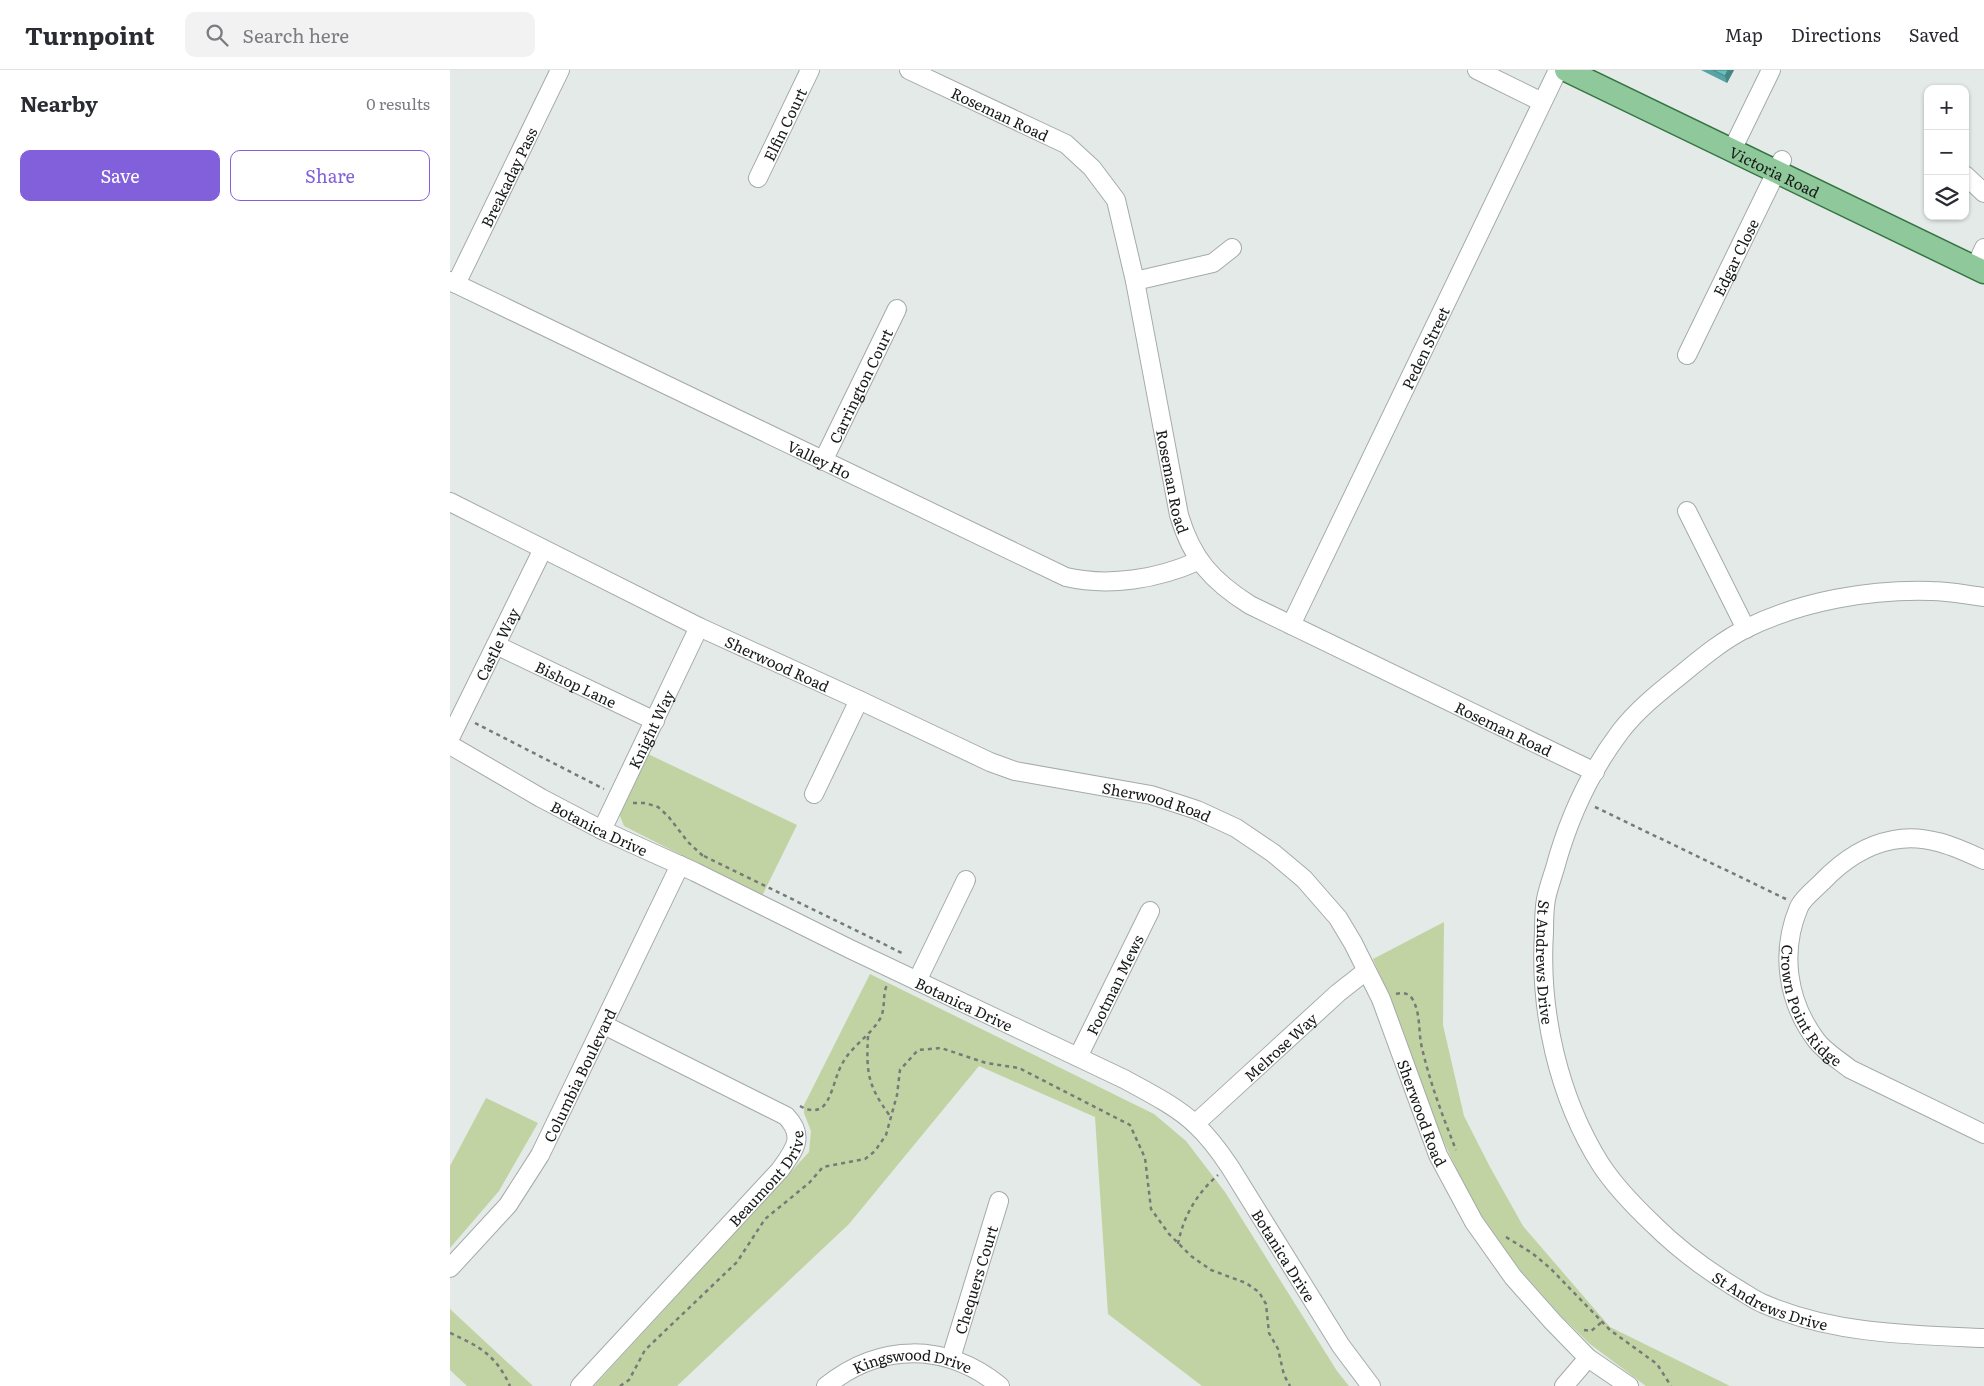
<!DOCTYPE html>
<meta charset="utf-8">
<style>
body{margin:0;font-family:Literata,serif;background:#f2f2f3;color:#2b2b33}
.controls{position:absolute;right:15px;top:15px;display:grid;overflow:hidden;border-radius:10px;box-shadow:0 1px 4px #0004}
.controls button{width:45px;height:45px;display:grid;place-items:center;padding:0;border:0;border-bottom:1px solid #e1e1e2;background:#fff;color:#2b2b33;font:25px sans-serif}
.list{margin:0;padding:0;list-style:none}
h2{display:flex;justify-content:space-between;align-items:center;height:65px;margin:0;padding:0 20px;font-size:21px}
h2 small{font-size:16px;font-weight:400;color:#7c7c81}
.actions{display:flex;gap:10px;padding:15px 20px}
.actions a{flex:1;padding:11px 0;border:1px solid #8360db;border-radius:10px;text-align:center;font-size:18px;color:#8360db}
.actions .main{background:#8360db;color:#fff}
.icon{flex:none;width:28px;height:28px;fill:none;stroke:currentColor;stroke-width:2;stroke-linecap:round;stroke-linejoin:round}
.map{position:relative;flex:none;width:1534px;height:1316px;overflow:hidden}
header{display:flex;align-items:center;gap:30px;box-sizing:border-box;height:70px;padding:0 25px;background:#fff;border-bottom:1px solid #e1e1e2}
header strong{font-size:24px}
nav{display:flex;gap:28px;margin-inline-start:auto;font-size:18px}
.search{width:350px;height:45px;background:#f2f2f3;display:flex;align-items:center;gap:12px;box-sizing:border-box;padding:0 18px;border-radius:10px;color:#7c7c81;font-size:19px}
main{display:flex}
aside{flex:1;background:#fff}
.map>svg:first-child{display:block}
.green{fill:#c2d3a3}
.lines{fill:none;stroke-linecap:round;stroke-linejoin:round}
.minor-casing{stroke:#a4aba8;stroke-width:20}
.major-casing{stroke:#357442;stroke-width:25}
.path{stroke:#767b79;stroke-width:2.5;stroke-dasharray:4 4;stroke-linecap:butt}
.minor{stroke:#fff;stroke-width:18}
.major{stroke:#8fc99b;stroke-width:22}
.wall{fill:#58a4a5}
.shaded-wall{fill:#478686}
.building{fill:#66bfc0;stroke:#478686}
.labels{text-anchor:middle;dominant-baseline:central;stroke-width:4;stroke-linejoin:round;paint-order:stroke}
.street-label{font-size:15px;fill:#171918;stroke:#e3eae7}
</style>
<header>
<strong>Turnpoint</strong>
<div class="search"><svg class="icon" aria-label="search" viewBox="0 0 24 24"><circle cx="10" cy="10" r="6"/><path d="M15 15l6 6"/></svg>Search here</div>
<nav><a>Map</a><a>Directions</a><a>Saved</a></nav>
</header>
<main>
<aside>
<h2>Nearby<small>0 results</small></h2>
<ul class="list">
</ul>
<div class="actions"><a class="main">Save</a><a>Share</a></div>
</aside>
<div class="map">
<svg width="1534" height="1316" viewBox="0 0 1534 1316">
<rect width="100%" height="100%" fill="#e3eae7"/>
<g class="green">
<path d="M198,684l149,71 -35,71 -138,-70 -4,-10 1,-9z"/>
<path d="M994,852l-1,103 21,91 26,51 33,59 87,101 120,59h-84l-56,-42 -28,-27 -42,-47 -39,-52 -19,-37 -27,-58 -32,-92 -30,-72z"/>
<path d="M420,904l284,140 32,27 39,51 112,179 12,15h-147l-94,-72 -13,-197 -116,-51 -130,158 -172,162h-83l215,-234 2,-21 -7,-18v-8z"/>
<path d="M36,1028l52,25 -39,68 -49,57v-82z"/>
<path d="M0,1239l83,77h-66l-17,-16z"/>
</g>
<g class="lines">
<defs>
<g id="minor">
<path id="s1" d="M459,0l157,74 26,24 24,32 19,81 44,234c13,44 33,66 71,90l345,167"/>
<path d="M1027,0l65,32"/>
<path d="M1282,80l39,-80"/>
<path d="M1515,105l19,18"/>
<path id="s2" d="M308,108l52,-108"/>
<path d="M1525,198l9,-20"/>
<path id="s3" d="M0,211l616,296c43,10 92,2 132,-16"/>
<path d="M685,211l78,-18 19,-15"/>
<path id="s4" d="M6,214l104,-214"/>
<path id="s5" d="M1237,285l95,-195"/>
<path id="s6" d="M373,391l74,-152"/>
<path id="s7" d="M0,432l249,125 160,73 131,62 25,9 136,24 46,15 39,18 37,25 31,26 34,39 15,25 28,56 57,156 36,67 39,55 40,45 35,36 41,28"/>
<path d="M1237,441l59,118"/>
<path id="s8" d="M1534,527c-17,-2 -35,-6 -52,-6 -62,-2 -130,10 -185,37 -26,13 -48,32 -70,50 -20,16 -41,33 -57,54 -30,40 -52,88 -65,136 -3,10 -7,21 -9,31 -2,11 -2,22 -2,33 -5,79 14,165 57,233 14,21 33,41 52,59 25,25 52,45 83,64 9,5 18,12 28,16 70,30 146,31 220,34"/>
<path id="s9" d="M841,555l267,-555"/>
<path id="s10" d="M46,575l159,76"/>
<path id="s11" d="M0,668l93,-189"/>
<path id="s12" d="M0,675l91,53 61,32 93,42 155,77 274,130c22,12 54,28 72,46 13,12 24,27 34,42l111,179 30,40"/>
<path d="M364,724l45,-94"/>
<path id="s13" d="M152,760l97,-203"/>
<path id="s14" d="M1534,790c-28,-13 -59,-27 -91,-20 -27,5 -52,22 -71,42 -7,7 -19,16 -23,25 -19,45 -12,94 17,133 9,12 23,20 34,29l134,65"/>
<path d="M467,911l49,-101"/>
<path id="s15" d="M628,987l72,-146"/>
<path id="s16" d="M745,1054l143,-131 28,-22"/>
<path id="s17" d="M0,1198l58,-63 32,-50 140,-290"/>
<path id="s18" d="M501,1288l48,-157"/>
<path id="s19" d="M130,1316l200,-216c14,-20 26,-33 6,-54l-182,-91"/>
<path id="s20" d="M376,1316c54,-43 119,-44 174,0"/>
<path d="M1114,1316l24,-28"/>
</g>
<g id="major">
<path id="s21" d="M1116,0l418,202"/>
</g>
</defs>
<use href="#minor" class="minor-casing"/>
<use href="#major" class="major-casing"/>
<g class="path">
<path d="M25,653l129,66"/>
<path d="M183,733h12l13,4 10,9 20,26 15,14"/>
<path d="M1145,737l191,92"/>
<path d="M254,786l198,97 -1,2"/>
<path d="M946,924c7,-2 13,-1 17,6 8,15 5,32 9,48 8,35 21,69 34,102"/>
<path d="M418,966c-2,37 0,50 22,80"/>
<path d="M350,1036c7,4 14,6 21,2 10,-6 14,-31 20,-42 9,-19 28,-29 39,-47 6,-11 2,-24 7,-34"/>
<path d="M1056,1167l26,16 18,15 60,62 47,34 14,22"/>
<path d="M728,1174c5,-27 19,-51 40,-69"/>
<path d="M1134,1260l7,1 11,-9"/>
<path d="M0,1263c29,13 46,22 60,53"/>
<path d="M170,1316l9,-6 16,-30 92,-88 28,-43 44,-36 14,-16 42,-8 10,-8 11,-16 11,-40 3,-25 18,-20 23,-2 45,15 33,5 111,57 15,33 6,51 18,25 22,22 20,14 35,13 13,9 7,12 3,29 9,16 6,26 6,11"/>
</g>
<use href="#minor" class="minor"/>
<use href="#major" class="major"/>
</g>
<path class="wall" d="M1251,0h33l-7,13z"/>
<path class="shaded-wall" d="M1278,0h6l-7,13 -2,-7z"/>
<path class="building" d="M1263,0h15l-3,6z"/>
<g class="labels">
<g class="street-label">
<text stroke="none"><textPath href="#s1" startOffset="101">Roseman Road</textPath></text>
<text stroke="none"><textPath href="#s2" startOffset="60">Elfin Court</textPath></text>
<text stroke="none"><textPath href="#s21" startOffset="232">Victoria Road</textPath></text>
<text stroke="none"><textPath href="#s4" startOffset="119">Breakaday Pass</textPath></text>
<text stroke="none"><textPath href="#s5" startOffset="109">Edgar Close</textPath></text>
<text stroke="none"><textPath href="#s9" startOffset="308">Peden Street</textPath></text>
<text stroke="none"><textPath href="#s6" startOffset="84">Carrington Court</textPath></text>
<text stroke="none"><textPath href="#s3" startOffset="410">Valley Ho</textPath></text>
<text stroke="none"><textPath href="#s1" startOffset="536">Roseman Road</textPath></text>
<text stroke="none"><textPath href="#s11" startOffset="105">Castle Way</textPath></text>
<text stroke="none"><textPath href="#s7" startOffset="365">Sherwood Road</textPath></text>
<text stroke="none"><textPath href="#s10" startOffset="89">Bishop Lane</textPath></text>
<text stroke="none"><textPath href="#s1" startOffset="970">Roseman Road</textPath></text>
<text stroke="none"><textPath href="#s13" startOffset="112">Knight Way</textPath></text>
<text stroke="none"><textPath href="#s7" startOffset="771">Sherwood Road</textPath></text>
<text stroke="none"><textPath href="#s12" startOffset="171">Botanica Drive</textPath></text>
<text stroke="none"><textPath href="#s8" startOffset="655">St Andrews Drive</textPath></text>
<text stroke="none"><textPath href="#s15" startOffset="81">Footman Mews</textPath></text>
<text stroke="none"><textPath href="#s14" startOffset="319">Crown Point Ridge</textPath></text>
<text stroke="none"><textPath href="#s12" startOffset="576">Botanica Drive</textPath></text>
<text stroke="none"><textPath href="#s16" startOffset="115">Melrose Way</textPath></text>
<text stroke="none"><textPath href="#s17" startOffset="234">Columbia Boulevard</textPath></text>
<text stroke="none"><textPath href="#s7" startOffset="1205">Sherwood Road</textPath></text>
<text stroke="none"><textPath href="#s19" startOffset="280">Beaumont Drive</textPath></text>
<text stroke="none"><textPath href="#s12" startOffset="996">Botanica Drive</textPath></text>
<text stroke="none"><textPath href="#s18" startOffset="82">Chequers Court</textPath></text>
<text stroke="none"><textPath href="#s8" startOffset="1089">St Andrews Drive</textPath></text>
<text stroke="none"><textPath href="#s20" startOffset="94">Kingswood Drive</textPath></text>
</g>
</g>
</svg>
<div class="controls">
<button>+</button>
<button>−</button>
<button><svg class="icon" aria-label="layers" viewBox="0 0 24 24"><path d="M12 4l9 5-9 5-9-5zM3 14l9 5 9-5"/></svg></button>
</div>
</div>
</main>
